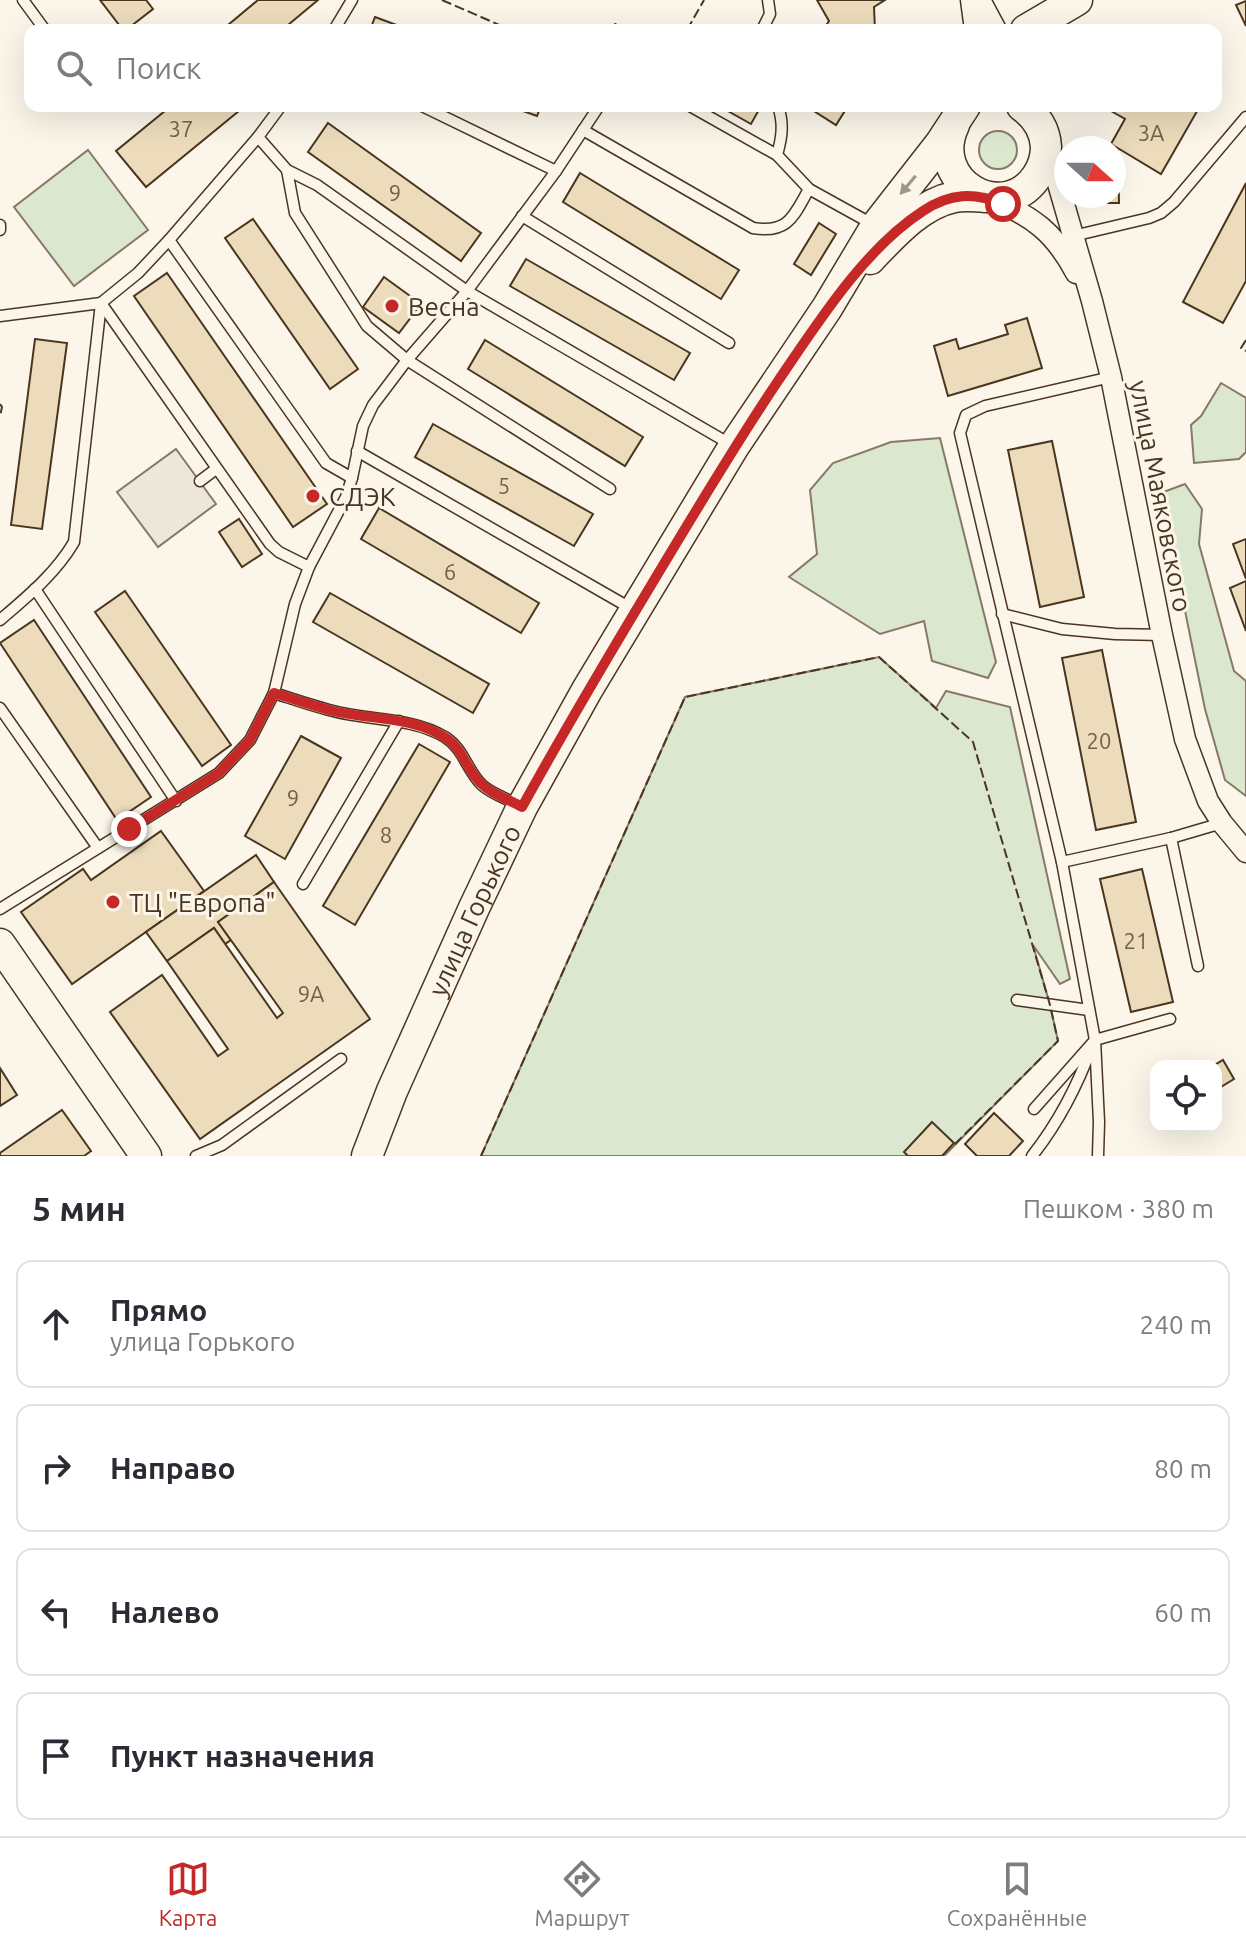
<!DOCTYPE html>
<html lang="ru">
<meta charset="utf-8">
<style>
body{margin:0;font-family:Ubuntu,sans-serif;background:#f7f7f7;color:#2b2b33}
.controls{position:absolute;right:24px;bottom:24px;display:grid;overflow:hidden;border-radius:16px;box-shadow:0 8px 32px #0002}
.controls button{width:72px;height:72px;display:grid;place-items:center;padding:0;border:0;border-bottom:2px solid #e1e1e2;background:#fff;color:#2b2b33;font:40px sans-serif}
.compass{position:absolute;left:1054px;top:136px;width:72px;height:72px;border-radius:50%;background:#fff;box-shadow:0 8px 32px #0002;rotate:111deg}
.stop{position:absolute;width:24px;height:24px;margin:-18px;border:6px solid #c62828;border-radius:50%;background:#fff}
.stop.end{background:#c62828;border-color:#fff;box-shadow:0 2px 8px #0008}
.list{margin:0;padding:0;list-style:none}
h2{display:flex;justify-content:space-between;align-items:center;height:104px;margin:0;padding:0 32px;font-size:34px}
h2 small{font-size:26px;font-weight:400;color:#7c7c81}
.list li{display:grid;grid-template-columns:52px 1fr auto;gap:24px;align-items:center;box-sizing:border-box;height:128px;margin:0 16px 16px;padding:0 16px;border:2px solid #e1e1e2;border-radius:16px}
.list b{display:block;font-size:30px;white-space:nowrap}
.list p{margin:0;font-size:26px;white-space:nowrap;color:#7c7c81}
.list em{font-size:26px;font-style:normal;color:#7c7c81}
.icon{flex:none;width:44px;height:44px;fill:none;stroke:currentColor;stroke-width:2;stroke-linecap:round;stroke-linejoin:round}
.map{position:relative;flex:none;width:1246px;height:1156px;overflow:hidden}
.search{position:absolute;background:#fff;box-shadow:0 8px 32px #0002;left:24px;right:24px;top:24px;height:88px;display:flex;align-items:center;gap:20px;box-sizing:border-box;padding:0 28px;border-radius:16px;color:#7c7c81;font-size:30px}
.sheet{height:680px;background:#fff}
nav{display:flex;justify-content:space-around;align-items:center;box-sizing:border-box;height:112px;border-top:2px solid #e1e1e2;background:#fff;font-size:22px;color:#7c7c81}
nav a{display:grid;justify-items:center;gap:4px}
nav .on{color:#c62828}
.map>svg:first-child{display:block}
.green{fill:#dce7d0;stroke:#887966;stroke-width:2}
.parking{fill:#ede7d9;stroke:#887966;stroke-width:2}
.building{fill:#ecdcbc;stroke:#4a3520;stroke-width:2}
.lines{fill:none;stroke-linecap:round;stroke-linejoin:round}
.lane-casing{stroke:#4a3520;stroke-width:13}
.street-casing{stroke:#4a3520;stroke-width:23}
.secondary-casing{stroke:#4a3520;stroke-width:33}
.lane{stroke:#fbf6e9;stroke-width:10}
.street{stroke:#fbf6e9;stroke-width:20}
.secondary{stroke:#fbf6e9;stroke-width:30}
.fence{stroke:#4a3520;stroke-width:2;stroke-dasharray:10 4;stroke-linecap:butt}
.oneway{fill:#a29684}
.route{stroke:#c62828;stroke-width:10}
.poi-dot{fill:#c62828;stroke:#fbf6e9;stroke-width:3}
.labels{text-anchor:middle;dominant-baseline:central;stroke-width:6;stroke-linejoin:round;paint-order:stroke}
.number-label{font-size:22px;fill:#725f47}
.poi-label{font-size:26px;fill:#4a3520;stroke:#fbf6e9;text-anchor:start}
.street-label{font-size:26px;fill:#4a3520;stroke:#fbf6e9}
</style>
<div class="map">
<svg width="1246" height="1156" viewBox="0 0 1246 1156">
<rect width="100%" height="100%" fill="#fbf6e9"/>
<g class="green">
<circle cx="998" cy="150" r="19"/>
<path d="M88,150l60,80 -74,56 -60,-79z"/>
<path d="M1221,383l25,15v54l-7,7 -45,4 -3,-38 10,-9z"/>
<path d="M940,438l56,224 -8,16 -56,-17 -8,-40 -44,13 -91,-57 28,-23 -7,-64 23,-27 58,-21z"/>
<path d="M1185,484l17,25 -3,35 35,127 12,10v115l-21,-16 -20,-71 -44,-216z"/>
<path d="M879,657l57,51 10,-17 64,16 60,272 -10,5 -27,-39 17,60 8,36 -114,115h-463l204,-459z"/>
</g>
<path class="parking" d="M176,449l40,55 -58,43 -41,-55z"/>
<g class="building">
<path d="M100,0h46l7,9 -27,21h-3z"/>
<path d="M258,0h60l-36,30h-60z"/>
<path d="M817,0h68l-11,7 1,23h-52l6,-9z"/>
<path d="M1246,1v25l-10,-21z"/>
<path d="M375,17l35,13h-40z"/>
<path d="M171,106h74l-99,81 -30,-36z"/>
<path d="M509,106h32l-4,10z"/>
<path d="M719,106h42l-10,18z"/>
<path d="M806,106h42l-12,19z"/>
<path d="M1114,106h86l-39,68 -50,-30 14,-25 -14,-8z"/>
<path d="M328,123l153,110 -20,28 -153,-109z"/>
<path d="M1114,151h4l1,52h-11v-7h6z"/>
<path d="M580,173l159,97 -18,29 -158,-97z"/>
<path d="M1246,183v98l-23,42 -40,-21z"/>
<path d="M253,219l105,150 -28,20 -105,-151z"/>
<path d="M819,223l17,11 -25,41 -17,-11z"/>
<path d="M526,259l164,94 -16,27 -164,-94z"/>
<path d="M167,273l160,231 -34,23 -159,-231z"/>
<path d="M384,277l37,27 -22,29 -36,-26z"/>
<path d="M1027,318l15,50 -94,28 -14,-50 22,-7 3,10 49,-15 -3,-9z"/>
<path d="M35,339l32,4 -25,186 -31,-4z"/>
<path d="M485,340l158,97 -18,29 -157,-97z"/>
<path d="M433,424l160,90 -19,32 -159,-89z"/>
<path d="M1052,441l32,156 -44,10 -32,-157z"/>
<path d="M379,508l160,95 -18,30 -160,-94z"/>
<path d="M239,519l23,35 -20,13 -23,-35z"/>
<path d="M1246,539v40l-13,-35z"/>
<path d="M1246,581v50l-16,-43z"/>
<path d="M125,591l106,154 -29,21 -107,-154z"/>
<path d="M330,593l159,91 -16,29 -160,-91z"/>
<path d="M34,620l117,177 -34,23 -117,-177z"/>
<path d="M1102,650l34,172 -40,8 -34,-172z"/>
<path d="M301,736l40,22 -56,101 -40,-23z"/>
<path d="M419,744l31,18 -95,163 -32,-19z"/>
<path d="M161,831l43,60 -132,93 -51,-72 62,-43 8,11z"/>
<path d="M256,855l18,27 -56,40 13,18 -6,4 -11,-16 -47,33 -21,-29z"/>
<path d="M1142,869l31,133 -42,10 -31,-133z"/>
<path d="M274,882l96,137 -170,120 -90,-127 52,-37 56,81 10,-7 -61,-88 47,-33 63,90 6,-5 -65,-91z"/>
<path d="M1223,1060l11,19 -18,11v-24h-3z"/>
<path d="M0,1068l17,27 -17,11z"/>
<path d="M62,1110l29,41 -7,5h-84v-3z"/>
<path d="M994,1113l29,28 -14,15h-32l-12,-12z"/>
<path d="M932,1122l22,21 -12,13h-34l-4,-4z"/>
</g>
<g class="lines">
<defs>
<g id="lane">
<path d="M23,0l22,30"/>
<path d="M334,30l18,-30"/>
<path d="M762,30l8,-16 -2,-14"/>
<path d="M422,106l134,65"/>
<path d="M690,106l87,49 32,34 65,36"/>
<path d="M583,130l170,98c36,6 41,-13 56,-39"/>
<path d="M258,137l29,33 30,15 150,106 263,153"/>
<path d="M777,155c5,-18 7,-31 1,-49"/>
<path d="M287,170l8,43 72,113 40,34 203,129"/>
<path d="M522,216l207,127"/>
<path d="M0,225v5"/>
<path d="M1073,236l76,-18 12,-5 13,-11 72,-85"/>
<path d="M169,240l157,223 26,15"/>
<path d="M101,303l169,241 9,8 30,15"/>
<path d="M0,316l101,-13 37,-30 31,-33 89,-103 23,-31"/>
<path d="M357,451l275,158"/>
<path d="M200,481l16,-12"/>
<path d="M35,589l141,212"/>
<path d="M1002,614l60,15 53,5 47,1"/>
<path d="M0,620c27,-23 56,-47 74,-78l27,-239"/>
<path d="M274,693c19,6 39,13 59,18 37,10 78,6 112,26 19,12 22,34 37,48 10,9 26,14 38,21"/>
<path d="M0,708l98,140"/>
<path d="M1171,838l27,128"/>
<path d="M1062,862l-102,-429 6,-18 19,-9 126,-29"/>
<path d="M303,884l96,-163"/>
<path d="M0,909l219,-136 31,-33 24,-47 21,-89 14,-37 37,-70 6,-19 11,-52 10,-21 34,-45 60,-69 89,-120 43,-65"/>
<path d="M1017,1000l72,10"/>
<path d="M1034,1109l61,-69 75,-21"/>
<path d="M196,1156l26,-11 119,-86"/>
<path d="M1032,1156c27,-34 45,-69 60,-110"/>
<path d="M1098,1156l1,-34 -4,-82 -33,-178 109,-24 51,-15"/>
</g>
<g id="street">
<path d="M971,0l4,30"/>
<path d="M980,0l16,30"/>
<path d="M1048,149l44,152 19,76 51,258 23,104 23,62 14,22 24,29"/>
<path d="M991,199c42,17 64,34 85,74"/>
</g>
<g id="secondary">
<path d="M1026,30l51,-30"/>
<path d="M954,125c-27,57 50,101 83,51 6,-9 9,-18 9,-29 -1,-18 -10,-31 -24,-41"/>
<path d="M870,259c23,-24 50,-55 84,-62 10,-2 21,-1 32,0"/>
<path d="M0,944l146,212"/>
<path id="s1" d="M367,1156l25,-65 82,-183 48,-101 65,-117 147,-244 93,-138 49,-82 64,-82 25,-38"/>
</g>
</defs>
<use href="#lane" class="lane-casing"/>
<use href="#street" class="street-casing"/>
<use href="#secondary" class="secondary-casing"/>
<use href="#lane" class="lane"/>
<use href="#street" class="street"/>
<use href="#secondary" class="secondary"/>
<g class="fence">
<path d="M442,0l69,30"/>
<path d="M611,30l4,-6 11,6"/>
<path d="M687,30l17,-30"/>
<path d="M1246,340l-5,8 5,3"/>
<path d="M0,404l2,3 -2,9"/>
<path d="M481,1156l204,-459 194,-40 94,85 77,263 8,36 -106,106"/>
</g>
</g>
<defs><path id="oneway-solid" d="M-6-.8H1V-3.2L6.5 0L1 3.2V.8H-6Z" transform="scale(2)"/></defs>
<use class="oneway" href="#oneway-solid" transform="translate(908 185) rotate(130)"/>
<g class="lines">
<path class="route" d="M129,829l90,-56 31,-33 24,-47c20,6 39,13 59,18 38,9 79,5 113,27 18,11 21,35 38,48 10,9 26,14 38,21 41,-74 84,-147 128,-220 42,-70 83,-139 128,-206 39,-57 86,-132 145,-170 27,-18 51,-19 80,-7"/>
</g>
<g class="poi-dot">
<circle cx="392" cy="306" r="8"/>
<circle cx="313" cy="496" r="8"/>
<circle cx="113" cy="902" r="8"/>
</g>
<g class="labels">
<g class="number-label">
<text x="181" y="128">37</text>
<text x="1151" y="132">3А</text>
<text x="395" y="192">9</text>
<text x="504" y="485">5</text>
<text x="450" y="571">6</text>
<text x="1099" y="740">20</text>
<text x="293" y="797">9</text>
<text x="386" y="834">8</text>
<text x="1136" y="940">21</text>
<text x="311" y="993">9А</text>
</g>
<g class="poi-label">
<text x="408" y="306">Весна</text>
<text x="329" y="496">СДЭК</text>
<text x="129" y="902">ТЦ "Европа"</text>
</g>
<g class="street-label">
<text transform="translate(1161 496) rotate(79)">улица Маяковского</text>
<text stroke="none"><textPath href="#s1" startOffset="268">улица Горького</textPath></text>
</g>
</g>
</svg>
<div class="controls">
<button><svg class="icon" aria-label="locate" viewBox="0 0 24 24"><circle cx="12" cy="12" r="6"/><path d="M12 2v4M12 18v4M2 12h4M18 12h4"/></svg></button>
</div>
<svg class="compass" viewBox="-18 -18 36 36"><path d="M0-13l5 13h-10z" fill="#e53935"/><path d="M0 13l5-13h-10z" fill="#7c7c81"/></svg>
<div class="stop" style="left:1003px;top:204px"></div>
<div class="stop end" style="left:129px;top:829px"></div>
<div class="search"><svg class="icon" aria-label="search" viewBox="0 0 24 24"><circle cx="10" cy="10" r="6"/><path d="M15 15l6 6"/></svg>Поиск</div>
</div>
<section class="sheet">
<h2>5 мин<small>Пешком · 380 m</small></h2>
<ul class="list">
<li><svg class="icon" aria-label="ahead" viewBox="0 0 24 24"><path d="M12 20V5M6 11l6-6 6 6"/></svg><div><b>Прямо</b><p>улица Горького</p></div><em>240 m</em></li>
<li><svg class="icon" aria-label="right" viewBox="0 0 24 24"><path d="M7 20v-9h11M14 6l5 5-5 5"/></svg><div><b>Направо</b></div><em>80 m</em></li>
<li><svg class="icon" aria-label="left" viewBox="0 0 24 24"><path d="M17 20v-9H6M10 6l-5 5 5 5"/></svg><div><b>Налево</b></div><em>60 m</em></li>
<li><svg class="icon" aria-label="arrive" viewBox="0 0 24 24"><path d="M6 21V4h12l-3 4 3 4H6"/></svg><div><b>Пункт назначения</b></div></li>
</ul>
</section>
<nav>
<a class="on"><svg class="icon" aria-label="map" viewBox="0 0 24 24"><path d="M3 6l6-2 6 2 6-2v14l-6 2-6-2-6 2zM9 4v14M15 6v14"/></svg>Карта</a>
<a><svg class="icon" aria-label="directions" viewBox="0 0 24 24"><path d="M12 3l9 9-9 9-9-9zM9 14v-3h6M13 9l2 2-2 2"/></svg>Маршрут</a>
<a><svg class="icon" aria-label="saved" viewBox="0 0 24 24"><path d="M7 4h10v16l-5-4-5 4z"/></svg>Сохранённые</a>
</nav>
